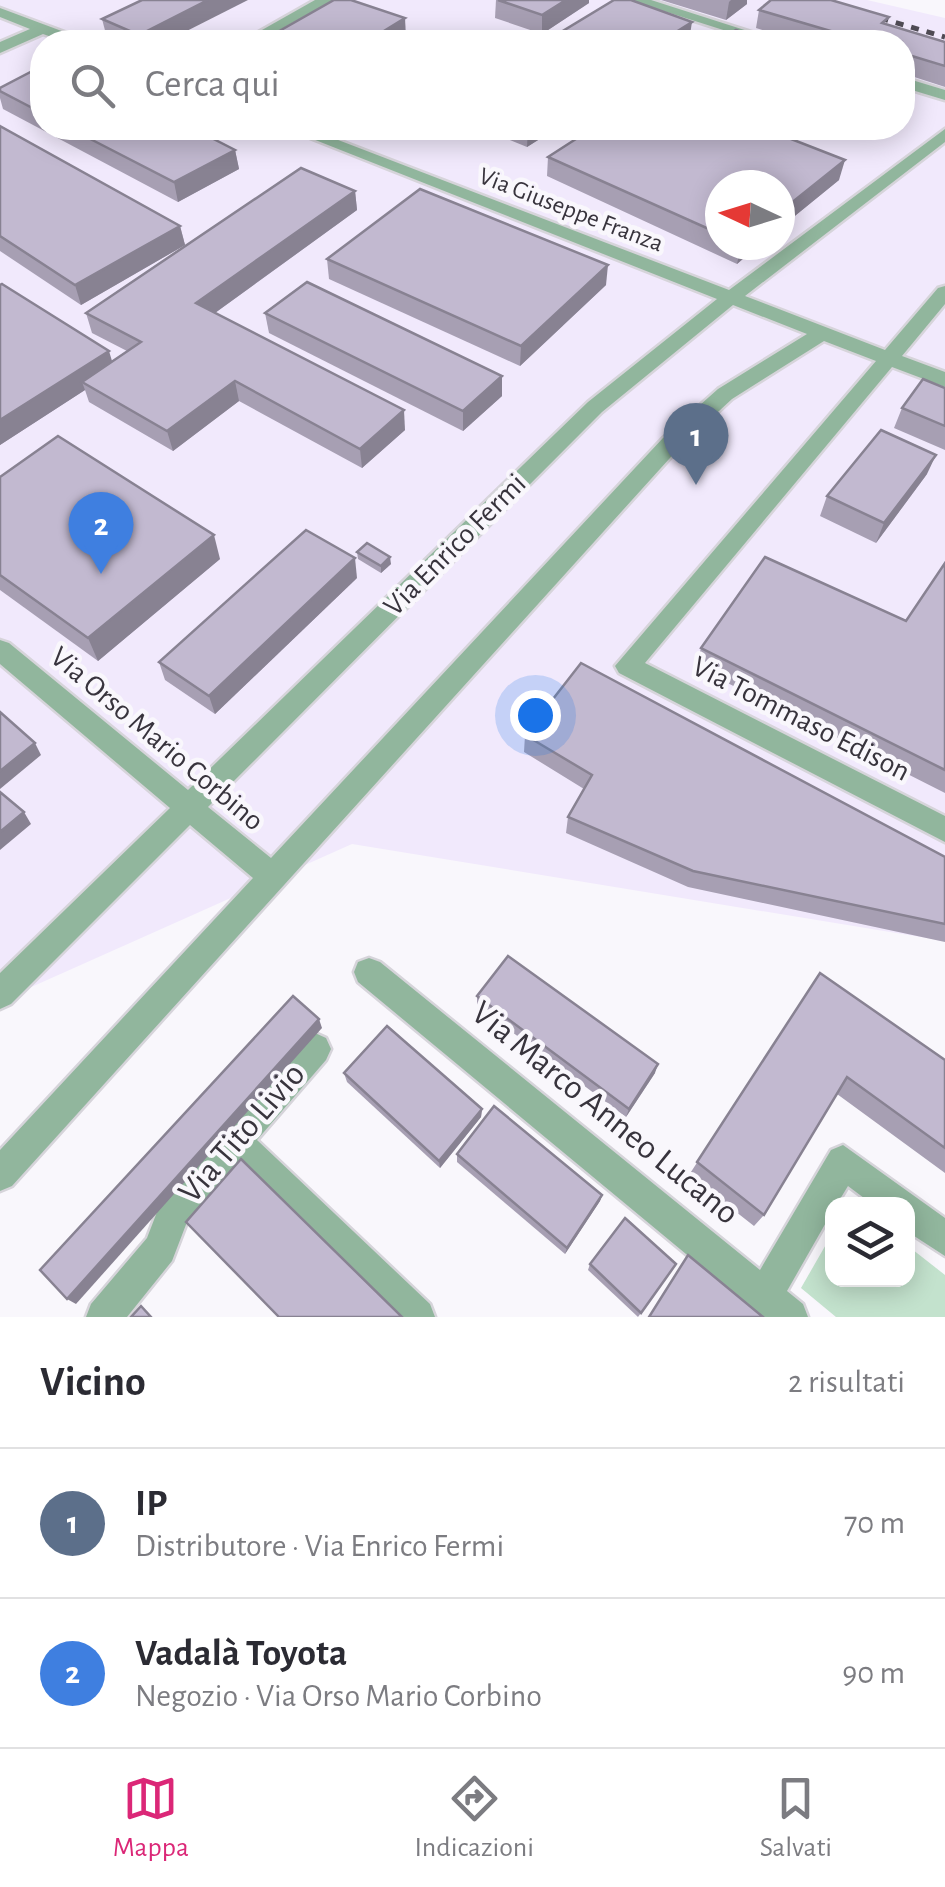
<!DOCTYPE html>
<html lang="it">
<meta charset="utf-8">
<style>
body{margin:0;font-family:"Alegreya Sans",sans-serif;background:#f2f2f3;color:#2b2b33}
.controls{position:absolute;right:30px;bottom:30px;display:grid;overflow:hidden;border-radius:20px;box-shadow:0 5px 25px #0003}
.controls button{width:90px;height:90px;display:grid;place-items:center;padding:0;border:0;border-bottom:2px solid #e1e1e2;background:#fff;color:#2b2b33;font:50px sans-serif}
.compass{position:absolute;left:705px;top:170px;width:90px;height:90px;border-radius:50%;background:#fff;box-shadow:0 5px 25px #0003;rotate:274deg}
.you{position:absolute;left:535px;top:715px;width:35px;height:35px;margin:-25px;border:8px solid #fff;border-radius:50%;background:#1a73e8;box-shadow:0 0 0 15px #1a73e833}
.badge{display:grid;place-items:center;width:65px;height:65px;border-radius:50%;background:#db2777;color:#fff;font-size:32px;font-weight:700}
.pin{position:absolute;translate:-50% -82px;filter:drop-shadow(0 2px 5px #0008)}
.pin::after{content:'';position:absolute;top:52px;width:35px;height:30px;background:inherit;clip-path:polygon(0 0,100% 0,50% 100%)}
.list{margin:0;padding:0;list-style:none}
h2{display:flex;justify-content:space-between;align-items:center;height:130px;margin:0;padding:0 40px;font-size:42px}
h2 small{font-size:32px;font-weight:400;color:#7c7c81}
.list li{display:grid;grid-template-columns:65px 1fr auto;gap:30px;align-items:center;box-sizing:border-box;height:150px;padding:0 40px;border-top:2px solid #e1e1e2}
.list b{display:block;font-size:38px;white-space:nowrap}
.list p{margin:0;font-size:32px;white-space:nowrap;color:#7c7c81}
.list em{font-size:32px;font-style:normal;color:#7c7c81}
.icon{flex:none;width:55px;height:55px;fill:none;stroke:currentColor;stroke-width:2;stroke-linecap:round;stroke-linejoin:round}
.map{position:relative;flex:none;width:945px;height:1317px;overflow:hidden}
.search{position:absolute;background:#fff;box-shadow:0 5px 25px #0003;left:30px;right:30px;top:30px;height:110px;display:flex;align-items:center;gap:25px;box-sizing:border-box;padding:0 35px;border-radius:40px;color:#7c7c81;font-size:38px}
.sheet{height:430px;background:#fff}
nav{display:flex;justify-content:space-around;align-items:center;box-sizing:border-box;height:140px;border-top:2px solid #e1e1e2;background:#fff;font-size:28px;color:#7c7c81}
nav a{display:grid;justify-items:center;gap:5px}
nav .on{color:#db2777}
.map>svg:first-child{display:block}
.built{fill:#f1e9fc;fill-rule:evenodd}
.green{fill:#c3e2cd}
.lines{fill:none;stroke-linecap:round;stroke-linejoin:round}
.minor-casing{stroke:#d6d4da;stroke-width:5}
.minor{fill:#91b69d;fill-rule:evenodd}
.rail{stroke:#4f4b54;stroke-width:5;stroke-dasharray:8 8;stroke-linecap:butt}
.wall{fill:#a79fb3}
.shaded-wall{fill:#888292}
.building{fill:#c2b9d0;stroke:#888292;stroke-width:2.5}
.labels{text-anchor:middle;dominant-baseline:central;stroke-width:9;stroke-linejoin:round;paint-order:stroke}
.far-street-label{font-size:25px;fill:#38343d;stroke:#f9f7fc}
.street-label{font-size:30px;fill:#38343d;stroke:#f9f7fc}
.near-street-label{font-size:35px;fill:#38343d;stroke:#f9f7fc}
</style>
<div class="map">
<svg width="945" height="1317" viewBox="0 0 945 1317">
<rect width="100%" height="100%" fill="#f9f7fc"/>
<path class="built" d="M0,0h867l78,18v923l-593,-97 -352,157zM42,42h860v86h-860zM720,185h60v60h-60z"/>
<path class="green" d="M832,1234v46h76v-34l37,29v42h-109l-35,-29z"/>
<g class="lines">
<defs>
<g id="minor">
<path d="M315,0h18l-75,42h-17z"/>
<path d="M629,0h22l131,42h-21z"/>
<path d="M0,8l83,31 2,3h-19l-23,-8 -43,19v-11l30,-13 -30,-12z"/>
<path d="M902,77l43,13v10l-43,-13z"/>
<path d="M285,128h22l422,162 216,-161v13l-200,154 140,54 53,-62 7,-2v18l-43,52 43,16v15l-53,-20 -247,296 300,153v26l-326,-169 -4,-7 261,-305 -52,-20 -92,58 -53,49 -667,738 -12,5v-41l253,-272 -63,-53 -179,179 -11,5v-36l170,-165 -170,-144v-24l9,3 179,147 400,-388 129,-103zM733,305l74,29 -89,55 -55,49 -392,420 -63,-51 394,-395z"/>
<path d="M369,958l11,4 380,308 71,-120 12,-5 102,73v38l-37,-24v-28h-36l-24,-18 -11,18h-5v8l-45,79 16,13 5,13h-46l-404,-335 -4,-10 4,-10z"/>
<path d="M315,1033l11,5 5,11 -5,11 -69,80 173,164 5,13h-44l-155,-152 -49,57 -15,39 -45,56h-41l5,-13 56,-66 15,-39 142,-161z"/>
</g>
</defs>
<use href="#minor" class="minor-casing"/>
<use href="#minor" class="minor"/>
<path class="rail" d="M819,0l126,37"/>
</g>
<g class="wall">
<path d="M496,0h93v3l-47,31 -47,-16z"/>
<path d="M661,0h86v4l-21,16z"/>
<path d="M759,10l128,15 58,17v45l-43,-14v-31h-100l-46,-14z"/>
<path d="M102,19l63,23h-48l-10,-4z"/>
<path d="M42,66v62h150l43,22 4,19 -61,33 -175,-93 -3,-11v-10z"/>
<path d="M0,126l180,100 5,19 -104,60 -81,-54z"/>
<path d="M499,128h58l-30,19 -29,-12z"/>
<path d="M548,157l291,23 -59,48v-43h-60v60h39l-22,19 -190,-88z"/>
<path d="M355,191l2,19 -142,103 190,117 -43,38 -123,-67 -66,50 -84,-49 -4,-12 -85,55v-160l112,76 15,-10 -35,-18 -6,-20z"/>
<path d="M327,259l279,26 -86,81 -191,-87z"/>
<path d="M265,313l237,63v20l-39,35 -194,-98z"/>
<path d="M945,388v62l-51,-22 8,-20z"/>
<path d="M927,474l-51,69 -56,-27 7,-20z"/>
<path d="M0,477l220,82 -122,102 -98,-71z"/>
<path d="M357,552l34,12 -10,9 -23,-14z"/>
<path d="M945,563v230l-249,-126 5,-19 205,-27z"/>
<path d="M357,578l-142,136 -50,-34 -6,-18z"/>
<path d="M525,735l420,122v85l-257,-55 -122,-54 2,-16 16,-28 -60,-37z"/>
<path d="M820,973l125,87v113l-108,-79 -73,121 -10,11 -65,-51z"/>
<path d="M477,996l178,77 -29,44 -149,-111z"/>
<path d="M344,1073l138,36 -1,8 -41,51 -93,-86z"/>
<path d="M457,1154l145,41 -2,6 -35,53 -108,-92z"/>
<path d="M590,1264h86l-38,53 -50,-47z"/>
</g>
<g class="shaded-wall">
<path d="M208,0h40l-83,42h-24l-2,-7z"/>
<path d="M566,0h23v3l-47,31v-19z"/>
<path d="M731,0h16v4l-21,16 3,-18z"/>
<path d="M405,18l1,19 -9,5h-31z"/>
<path d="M692,22l-3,19 -3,1h-26z"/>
<path d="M528,128h29l-30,19z"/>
<path d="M235,150l4,19 -61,33 -4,-20z"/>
<path d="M845,160l-6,20 -59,48v-16z"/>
<path d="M355,191l2,19 -156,113 -5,-20z"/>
<path d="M180,226l5,19 -104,60 -6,-20z"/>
<path d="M741,245h18l-22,19z"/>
<path d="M608,265l-2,20 -86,81 1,-20z"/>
<path d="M109,351l6,20 -33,11 3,8 -85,55v-25z"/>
<path d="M502,376v20l-39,35v-20z"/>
<path d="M235,381l4,20 -66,50 -6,-20z"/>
<path d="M404,410l1,20 -43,38 -2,-19z"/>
<path d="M936,455l-9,19 -51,69 8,-20z"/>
<path d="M214,535l6,24 -122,102 -10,-23z"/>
<path d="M390,557l1,7 -10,9v-7z"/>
<path d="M355,558l2,20 -142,136 -6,-18z"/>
<path d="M35,743l6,12 -41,34v-18z"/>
<path d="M24,812l7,12 -31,26v-18z"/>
<path d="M319,1019l3,9 -246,276 -9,-5z"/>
<path d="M658,1064l-3,9 -29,44 3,-8z"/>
<path d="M482,1109l-1,8 -41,51 -1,-7z"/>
<path d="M602,1195l-2,6 -35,53 2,-6z"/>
</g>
<g class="building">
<path d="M142,0h66l-69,35 -37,-16z"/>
<path d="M334,0h17l54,18 -39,24h-106z"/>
<path d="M498,0h68l-24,15z"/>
<path d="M614,0h17l61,22 -32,20h-106l-6,-2z"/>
<path d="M771,0h60l58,17 -7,6 63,19v24l-43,-13v-11h-34l-109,-32z"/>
<path d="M736,30l33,12h-52z"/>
<path d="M42,66v47l-42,-22v-3z"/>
<path d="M0,126l180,100 -105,59 -75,-49z"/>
<path d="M69,128h123l43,22 -61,32z"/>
<path d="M593,128h170l82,32 -65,52v-27h-60v49l-172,-77z"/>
<path d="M301,168l54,23 -159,112 208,107 -44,39 -125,-68 -68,50 -85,-49 59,-40 -55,-29z"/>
<path d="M420,189l188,76 -87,81 -194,-87z"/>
<path d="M307,282l195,94 -39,35 -198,-98z"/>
<path d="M2,284l107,67 -109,69v-135z"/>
<path d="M923,379l22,9v38l-43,-18z"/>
<path d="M881,430l55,25 -52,68 -57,-27z"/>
<path d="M58,436l156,99 -126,103 -88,-63v-98z"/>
<path d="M306,530l49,28 -146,138 -50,-34z"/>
<path d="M367,543l23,14 -9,9 -24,-14z"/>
<path d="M765,557l141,64 39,-58v207l-244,-122z"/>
<path d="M581,663l364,194v67l-252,-53 -125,-54 24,-42 -67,-40z"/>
<path d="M0,712l35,31 -35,28z"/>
<path d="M0,792l24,20 -24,20z"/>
<path d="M508,956l150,108 -29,45 -152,-113z"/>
<path d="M820,973l125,87v88l-98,-71 -83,138 -67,-53z"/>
<path d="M293,996l26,23 -252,280 -27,-29z"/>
<path d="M387,1026l95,83 -43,52 -95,-88z"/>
<path d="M494,1106l108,89 -35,53 -110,-94z"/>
<path d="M241,1159l161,158h-123l-93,-95z"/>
<path d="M625,1218l51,46 -35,49 -51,-49z"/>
<path d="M688,1255l75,62h-114z"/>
<path d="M141,1306l10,11h-20z"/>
</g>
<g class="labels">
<g class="far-street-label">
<text transform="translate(571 210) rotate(21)">Via Giuseppe Franza</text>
</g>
<g class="street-label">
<text transform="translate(455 545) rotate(-45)">Via Enrico Fermi</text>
<text transform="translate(801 719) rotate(27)">Via Tommaso Edison</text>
<text transform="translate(157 739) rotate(40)">Via Orso Mario Corbino</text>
</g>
<g class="near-street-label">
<text transform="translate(605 1113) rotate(39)">Via Marco Anneo Lucano</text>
<text transform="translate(242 1133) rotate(-49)">Via Tito Livio</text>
</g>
</g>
</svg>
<div class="controls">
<button><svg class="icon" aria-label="layers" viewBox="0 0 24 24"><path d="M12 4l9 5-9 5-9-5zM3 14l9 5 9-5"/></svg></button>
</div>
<svg class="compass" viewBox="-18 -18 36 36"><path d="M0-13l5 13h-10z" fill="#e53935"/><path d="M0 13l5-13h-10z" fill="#7c7c81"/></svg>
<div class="you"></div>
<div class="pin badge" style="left:696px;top:485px;background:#5c6f8a">1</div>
<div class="pin badge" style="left:101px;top:574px;background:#3f7fe0">2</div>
<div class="search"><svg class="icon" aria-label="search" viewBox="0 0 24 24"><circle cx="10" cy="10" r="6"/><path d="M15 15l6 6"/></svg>Cerca qui</div>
</div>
<section class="sheet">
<h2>Vicino<small>2 risultati</small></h2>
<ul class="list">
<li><span class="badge" style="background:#5c6f8a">1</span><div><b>IP</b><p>Distributore · Via Enrico Fermi</p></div><em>70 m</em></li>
<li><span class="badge" style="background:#3f7fe0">2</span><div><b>Vadalà Toyota</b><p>Negozio · Via Orso Mario Corbino</p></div><em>90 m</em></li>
</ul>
</section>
<nav>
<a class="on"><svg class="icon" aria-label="map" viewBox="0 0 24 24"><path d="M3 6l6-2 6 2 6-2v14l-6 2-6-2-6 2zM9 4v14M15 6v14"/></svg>Mappa</a>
<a><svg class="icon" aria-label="directions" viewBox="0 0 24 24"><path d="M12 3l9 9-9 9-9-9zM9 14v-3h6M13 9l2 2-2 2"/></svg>Indicazioni</a>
<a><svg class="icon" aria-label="saved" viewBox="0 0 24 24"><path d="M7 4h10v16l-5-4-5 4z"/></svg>Salvati</a>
</nav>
